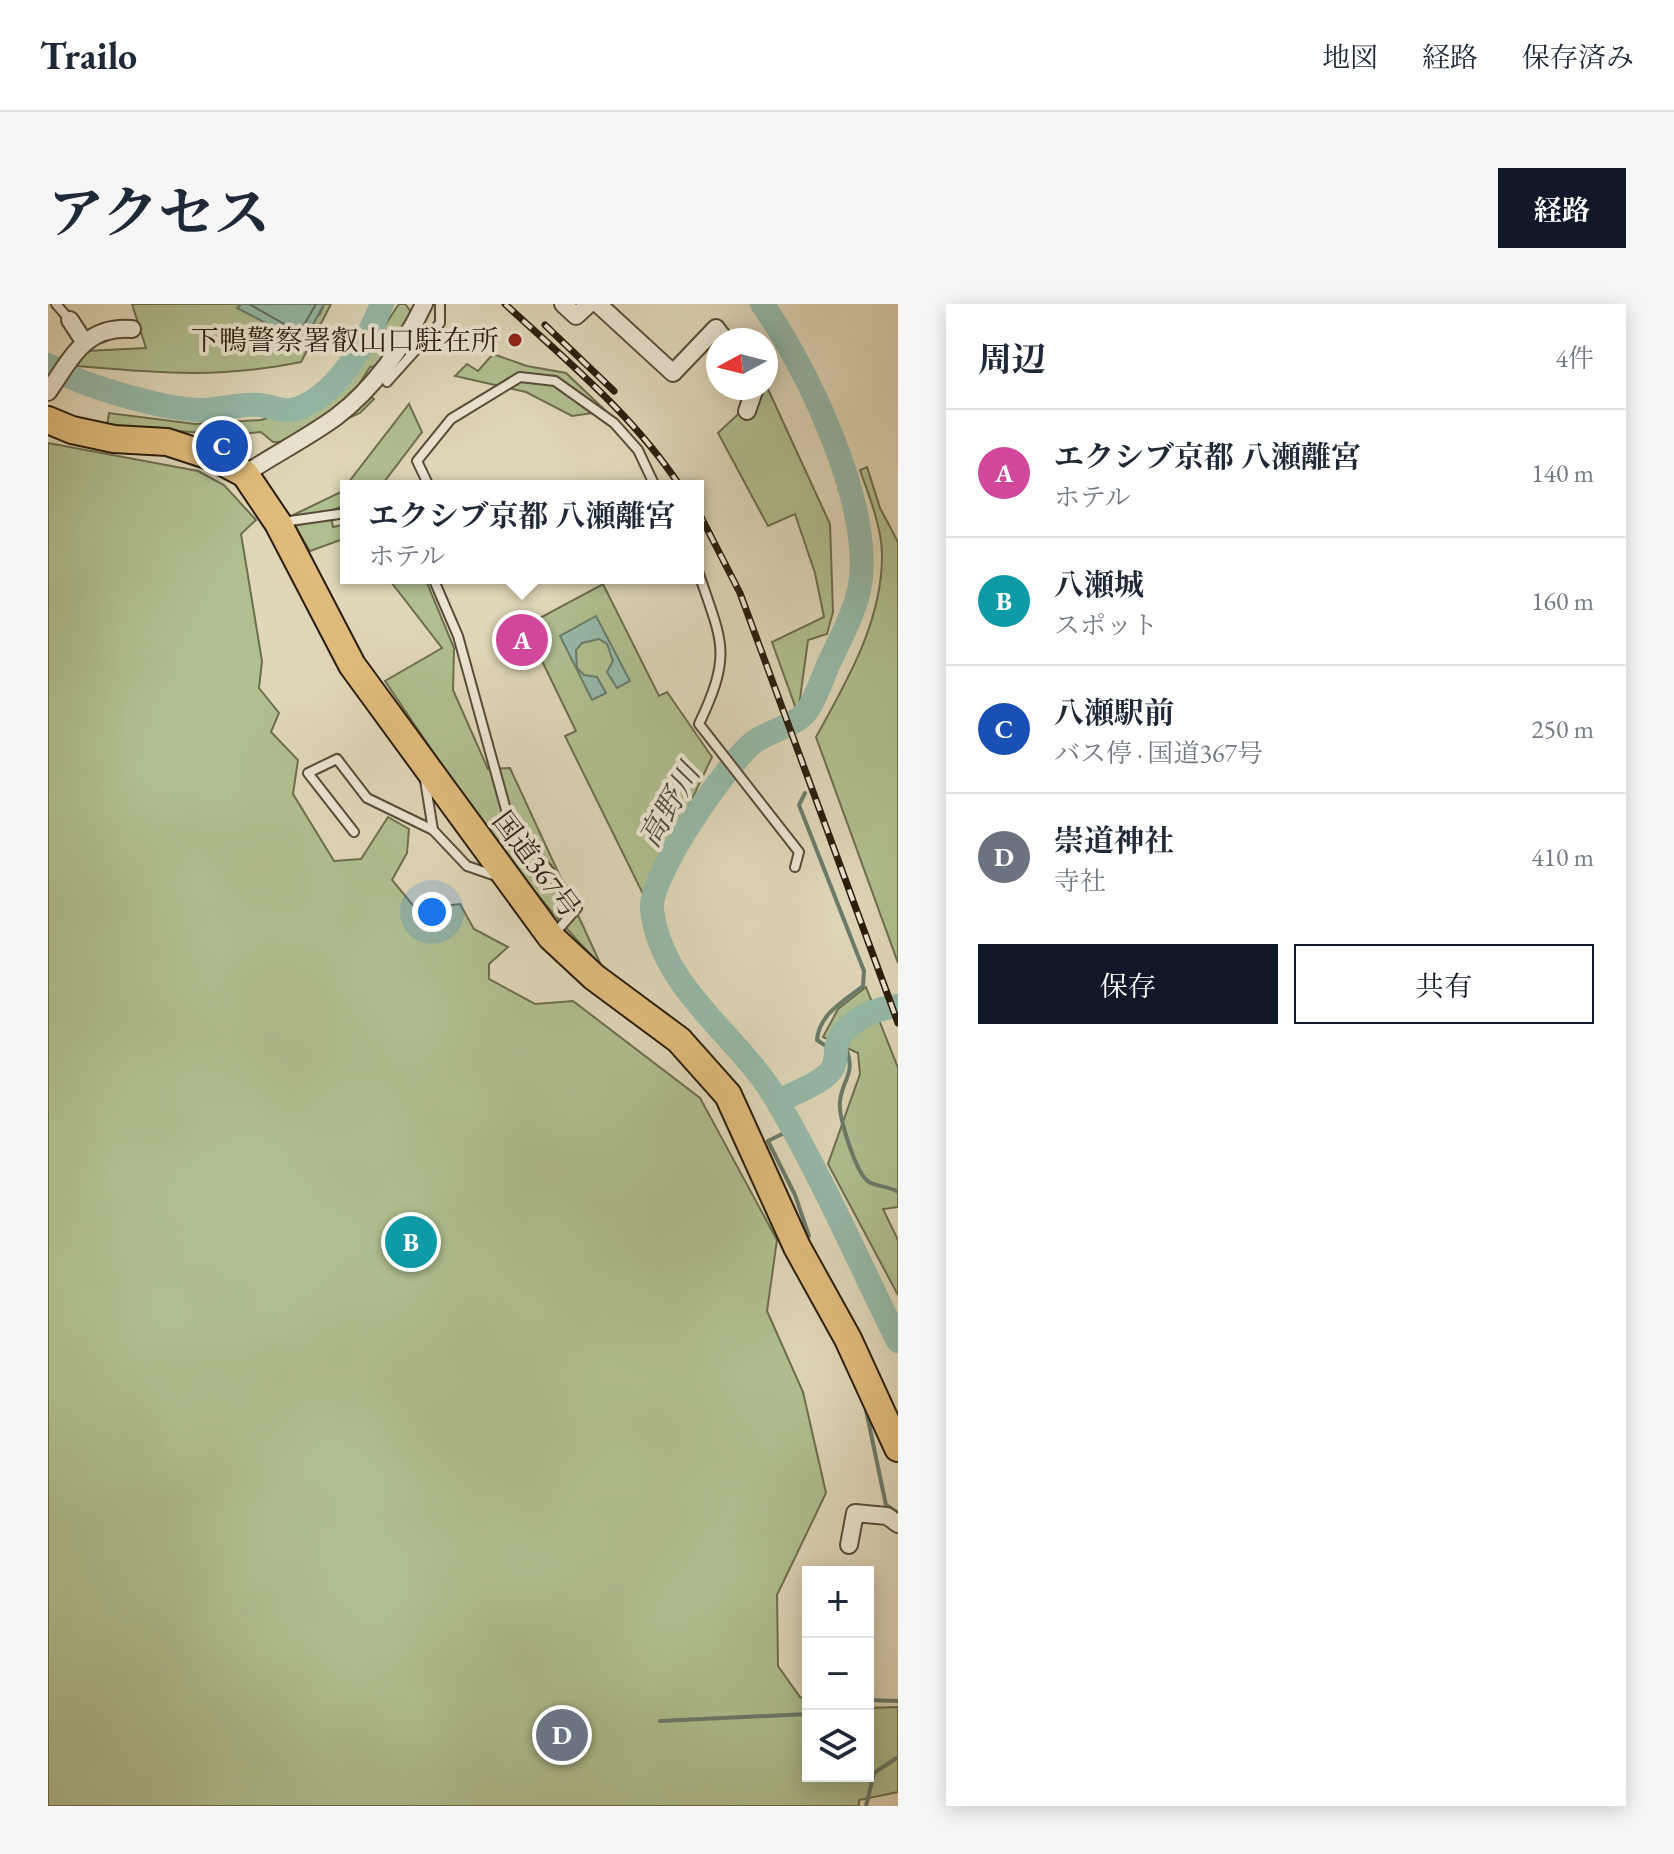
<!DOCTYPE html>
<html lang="ja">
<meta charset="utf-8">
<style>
body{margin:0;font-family:"EB Garamond","Noto Serif JP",serif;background:#f6f6f7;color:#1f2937}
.controls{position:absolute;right:24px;bottom:24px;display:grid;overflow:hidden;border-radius:0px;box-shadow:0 4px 20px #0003}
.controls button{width:72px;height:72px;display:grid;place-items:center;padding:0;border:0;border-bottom:2px solid #e0e1e3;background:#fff;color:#1f2937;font:40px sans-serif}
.compass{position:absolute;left:658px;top:24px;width:72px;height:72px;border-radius:50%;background:#fff;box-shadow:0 4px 20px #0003;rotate:263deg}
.you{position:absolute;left:384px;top:608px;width:28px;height:28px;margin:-20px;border:6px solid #fff;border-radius:50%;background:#1a73e8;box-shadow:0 0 0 12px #1a73e833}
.badge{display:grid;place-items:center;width:52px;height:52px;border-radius:50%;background:#111827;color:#fff;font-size:26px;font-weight:700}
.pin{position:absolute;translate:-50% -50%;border:4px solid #fff;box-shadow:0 2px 8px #0006}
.popup{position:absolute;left:292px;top:176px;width:364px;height:104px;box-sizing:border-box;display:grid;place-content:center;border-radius:0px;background:#fff;filter:drop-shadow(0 2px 6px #0005);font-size:26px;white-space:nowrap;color:#747a83}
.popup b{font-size:30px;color:#1f2937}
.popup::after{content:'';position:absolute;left:50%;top:100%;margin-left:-16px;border:16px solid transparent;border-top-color:#fff}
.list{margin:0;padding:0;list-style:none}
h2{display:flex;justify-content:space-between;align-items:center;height:104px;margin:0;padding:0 32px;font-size:34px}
h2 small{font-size:26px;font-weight:400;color:#747a83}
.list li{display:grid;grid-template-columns:52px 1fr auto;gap:24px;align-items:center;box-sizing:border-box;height:128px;padding:0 32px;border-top:2px solid #e0e1e3}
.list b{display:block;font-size:30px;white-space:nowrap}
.list p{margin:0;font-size:26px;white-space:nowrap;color:#747a83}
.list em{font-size:26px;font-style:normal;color:#747a83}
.actions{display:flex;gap:16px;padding:24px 32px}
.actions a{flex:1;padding:18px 0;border:2px solid #111827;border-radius:0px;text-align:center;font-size:28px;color:#111827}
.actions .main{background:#111827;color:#fff}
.icon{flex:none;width:44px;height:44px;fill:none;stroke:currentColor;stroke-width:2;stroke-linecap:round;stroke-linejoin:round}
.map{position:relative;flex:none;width:850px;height:1502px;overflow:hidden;border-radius:0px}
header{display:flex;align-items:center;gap:48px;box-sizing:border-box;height:112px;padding:0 40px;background:#fff;border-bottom:2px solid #e0e1e3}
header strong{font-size:38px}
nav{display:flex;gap:44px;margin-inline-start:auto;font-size:28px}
.intro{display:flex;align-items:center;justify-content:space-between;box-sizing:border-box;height:192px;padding:0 48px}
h1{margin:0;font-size:56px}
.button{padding:20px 36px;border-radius:0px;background:#111827;color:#fff;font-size:28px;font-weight:700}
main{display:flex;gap:48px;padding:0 48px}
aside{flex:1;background:#fff;border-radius:0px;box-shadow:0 4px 20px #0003}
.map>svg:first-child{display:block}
.green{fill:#b0bf90;stroke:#6d6e4e;stroke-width:2}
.water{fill:#95baa9;stroke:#6a7b6b;stroke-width:2}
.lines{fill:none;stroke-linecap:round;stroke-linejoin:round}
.shore{stroke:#606c5b;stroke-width:2}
.stream{stroke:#6a7b6b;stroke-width:4}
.river{stroke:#95baa9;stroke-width:24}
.service-casing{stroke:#584c38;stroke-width:12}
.minor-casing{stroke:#584c38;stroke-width:20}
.trunk-casing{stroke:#2a1d0d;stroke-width:30}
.service{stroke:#ebe5d1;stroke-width:8}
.minor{stroke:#ebe5d1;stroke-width:16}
.trunk{stroke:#e0bc7c;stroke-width:26}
.rail-casing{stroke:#2a1d0d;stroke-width:7}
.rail{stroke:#ebe5d1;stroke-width:4;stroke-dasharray:12;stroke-linecap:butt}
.poi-dot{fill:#8f2418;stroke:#ebe5d1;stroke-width:3}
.labels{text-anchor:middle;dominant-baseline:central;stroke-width:8;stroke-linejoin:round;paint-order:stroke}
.poi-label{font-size:28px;fill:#2a1d0d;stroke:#ebe5d1;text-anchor:end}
.street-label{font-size:28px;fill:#2a1d0d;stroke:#ebe5d1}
.water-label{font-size:30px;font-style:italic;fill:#4a4c3c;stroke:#ebe5d1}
</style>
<header>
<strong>Trailo</strong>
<nav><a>地図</a><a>経路</a><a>保存済み</a></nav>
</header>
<div class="intro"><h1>アクセス</h1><a class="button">経路</a></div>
<main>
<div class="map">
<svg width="850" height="1502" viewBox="0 0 850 1502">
<rect width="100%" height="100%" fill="#e0d7b8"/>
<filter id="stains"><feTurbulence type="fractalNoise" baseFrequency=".0025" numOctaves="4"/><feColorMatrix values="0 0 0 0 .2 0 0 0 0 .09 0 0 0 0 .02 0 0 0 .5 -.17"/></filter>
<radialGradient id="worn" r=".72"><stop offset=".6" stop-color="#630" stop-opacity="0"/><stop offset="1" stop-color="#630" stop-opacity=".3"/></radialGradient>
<g class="green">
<path d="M84,0h109l-3,4 28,12 23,17 31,-23 4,-10h7l-30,58c-81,17 -143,11 -224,4l9,-15 60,-3z"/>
<path d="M351,0h6l7,9 -11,19 -11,6 -10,27 -10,2 -12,19 16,13 -14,14 -18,8 -9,-9 -24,12 -18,18h-18l-12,-10 -34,3 -120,-10 2,-12 86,11 66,-4 48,-13 39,-27z"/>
<path d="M445,50l34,12 39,7 40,38 -34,5 -46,-24 -71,-16 12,-12 11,7z"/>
<path d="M719,83l63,137 3,88 -6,22 -19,6 -9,66h-4l-23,-64 52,-25 -9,-44 -20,-59 -27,12 -50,-93z"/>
<path d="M361,100l13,28 -41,54h-35v19l-16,6 3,16 13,-3v14l-36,13 -21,-34 52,-25z"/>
<path d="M0,139l150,28 26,14 32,35 -15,14 21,127 -3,27 20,25 -8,19 27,28 -5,34 41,67 27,-2 27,-42 21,12 -2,24 -15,27 24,29 44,-5 14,25 34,18 -19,17v15l46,25 38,-3 127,97 77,142 -10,71 36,81 23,101 -49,102 1,71 22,31 8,2v77h60v-68l30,-1v85l-39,8v6h-811z"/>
<path d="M819,163l13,41 18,34v421l-82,-226c31,-56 67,-117 66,-184 -1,-28 -13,-57 -22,-83z"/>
<path d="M340,274h37l29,70 -1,42 35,79 22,-1 91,197c-85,-85 -149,-185 -216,-284l57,-33z"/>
<path d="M555,280l56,112 8,-4 45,65 -67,141 -80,-162 11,-5 -51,-105z"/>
<path d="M818,683l32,81v139l-15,2 15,31v55l-70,-131 32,-90 -2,-21 -35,-16 15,-28z"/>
</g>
<g class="water">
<path d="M193,0h83l-15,28 -14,6 -58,-30z"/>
<path d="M548,312l34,65 -13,7 -10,-16 6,-11 -6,-17 -8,-5 -17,4 -6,7 1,18 7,7 13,2 9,16 -14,7 -32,-64z"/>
</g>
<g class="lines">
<path class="shore" d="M201,0l44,25 11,-4 12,-21"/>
<g class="stream">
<path d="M757,489l-6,12 65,166 -1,15c-19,15 -44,28 -46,54l9,6 20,2c10,27 -3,29 -6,53 -2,15 16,73 29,81 9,5 20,4 29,10"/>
<path d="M744,825l-24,12 27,54 14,41"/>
<path d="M818,1106l20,95 12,8"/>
<path d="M820,1396l30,1"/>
<path d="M612,1417l148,-7"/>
<path d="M818,1502l8,-33 24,-16"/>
</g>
<g class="river">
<path d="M714,0c45,63 107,195 99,274 -3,29 -20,59 -32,85 -7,15 -13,36 -23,49 -11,14 -37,19 -52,30 -27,21 -105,134 -102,167 9,82 90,128 127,195 44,76 80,159 119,237"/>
<path d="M0,61c29,20 115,44 151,45 20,0 41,-7 60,-5 21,2 24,11 47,0 36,-19 61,-64 76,-101"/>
<path d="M730,798c16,-10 44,-18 54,-33 6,-9 2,-22 7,-30 11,-20 39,-31 59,-33"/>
</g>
<defs>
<g id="service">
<path d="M8,0l14,16"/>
<path d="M339,78l53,-59v-19"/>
<path d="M381,182l-12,-25 34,-42 69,-42 35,4 59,42 24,27 17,36"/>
<path d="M235,218l63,-9"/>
<path d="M650,267c24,72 35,81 1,153l100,128 -4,15"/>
<path d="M385,274l25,58 50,181 69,91 -22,25"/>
<path d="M377,476l8,50"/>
<path d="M306,528l-46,-59 29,-14 30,39 66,32 34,36 29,10"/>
</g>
<g id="minor">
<path d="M515,0l13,12 13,-12"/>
<path d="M550,0l75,69 43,-45 9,12"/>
<path d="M22,16l13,20"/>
<path d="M0,88c23,-33 37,-67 84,-63"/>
<path d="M699,107l8,-23"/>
<path d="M197,170c30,-20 62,-36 91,-57 36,-27 69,-72 88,-113"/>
<path d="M801,1241l6,-32 32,3 11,8"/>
</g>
<path id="trunk" d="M0,116l24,10 42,9 53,3 46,15 32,17 33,49 74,142 199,272 43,40 85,63 49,55 69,152 51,92 50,109"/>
</defs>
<use href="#service" class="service-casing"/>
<use href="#minor" class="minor-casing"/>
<use href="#trunk" class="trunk-casing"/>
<use href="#service" class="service"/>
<use href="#minor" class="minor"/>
<use href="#trunk" class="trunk"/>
<defs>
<g id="rail">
<path d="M457,0c62,57 128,111 175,182"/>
<path d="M497,21l69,66"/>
<path d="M650,207l42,82 158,430"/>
</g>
</defs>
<use href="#rail" class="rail-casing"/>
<use href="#rail" class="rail"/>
</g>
<circle class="poi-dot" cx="467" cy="36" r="8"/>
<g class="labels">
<g class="poi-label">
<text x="451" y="36">下鴨警察署叡山口駐在所</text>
</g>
<g class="street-label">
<text transform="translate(489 560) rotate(53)">国道367号</text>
</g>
<g class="water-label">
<text transform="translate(621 501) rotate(-60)">高野川</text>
</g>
</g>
<rect width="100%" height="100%" filter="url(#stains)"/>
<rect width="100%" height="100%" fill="url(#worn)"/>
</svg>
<div class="controls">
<button>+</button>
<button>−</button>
<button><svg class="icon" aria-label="layers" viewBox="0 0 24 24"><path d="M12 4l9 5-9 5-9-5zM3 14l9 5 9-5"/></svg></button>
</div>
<svg class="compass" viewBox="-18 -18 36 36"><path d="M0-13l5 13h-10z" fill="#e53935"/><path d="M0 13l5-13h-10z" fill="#747a83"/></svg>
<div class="you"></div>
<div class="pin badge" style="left:474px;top:336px;background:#d1479c">A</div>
<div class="popup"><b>エクシブ京都 八瀬離宮</b>ホテル</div>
<div class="pin badge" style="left:363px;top:938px;background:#0f9aa8">B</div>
<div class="pin badge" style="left:174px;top:142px;background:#1a4fb4">C</div>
<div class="pin badge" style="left:514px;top:1431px;background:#6b7280">D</div>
</div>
<aside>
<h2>周辺<small>4件</small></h2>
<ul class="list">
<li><span class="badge" style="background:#d1479c">A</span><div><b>エクシブ京都 八瀬離宮</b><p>ホテル</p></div><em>140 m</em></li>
<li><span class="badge" style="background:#0f9aa8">B</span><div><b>八瀬城</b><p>スポット</p></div><em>160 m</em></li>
<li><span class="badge" style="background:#1a4fb4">C</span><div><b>八瀬駅前</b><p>バス停 · 国道367号</p></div><em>250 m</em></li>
<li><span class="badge" style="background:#6b7280">D</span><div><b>崇道神社</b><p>寺社</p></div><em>410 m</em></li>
</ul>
<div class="actions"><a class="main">保存</a><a>共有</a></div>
</aside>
</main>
